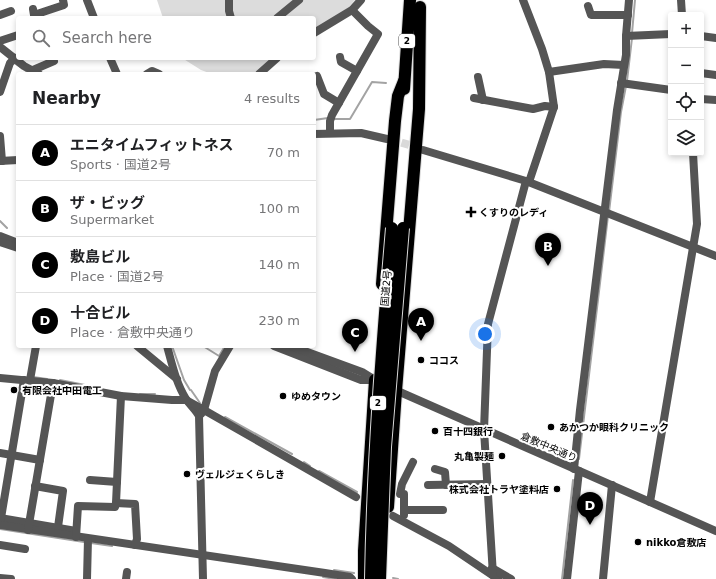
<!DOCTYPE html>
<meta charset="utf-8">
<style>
body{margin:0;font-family:"DejaVu Sans","Noto Sans JP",sans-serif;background:#f2f2f2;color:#202124}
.controls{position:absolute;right:12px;top:12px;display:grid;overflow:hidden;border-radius:4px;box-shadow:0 2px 6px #0003}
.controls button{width:36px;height:36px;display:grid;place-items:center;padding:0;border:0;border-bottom:1px solid #e0e0e0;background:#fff;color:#202124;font:20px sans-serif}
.you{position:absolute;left:485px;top:334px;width:14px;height:14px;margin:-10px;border:3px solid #fff;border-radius:50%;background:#1a73e8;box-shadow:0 0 0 6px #1a73e833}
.badge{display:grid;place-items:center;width:26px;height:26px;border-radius:50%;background:#000;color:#fff;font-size:13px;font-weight:700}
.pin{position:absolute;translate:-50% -33px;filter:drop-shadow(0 1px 2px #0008)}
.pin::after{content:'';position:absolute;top:21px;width:14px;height:12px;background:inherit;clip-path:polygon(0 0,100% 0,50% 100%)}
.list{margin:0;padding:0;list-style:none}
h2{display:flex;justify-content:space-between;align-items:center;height:52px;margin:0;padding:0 16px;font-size:17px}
h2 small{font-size:13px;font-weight:400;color:#757577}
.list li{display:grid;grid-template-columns:26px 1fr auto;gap:12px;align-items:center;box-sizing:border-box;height:56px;padding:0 16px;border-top:1px solid #e0e0e0}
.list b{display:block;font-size:15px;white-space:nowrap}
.list p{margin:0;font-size:13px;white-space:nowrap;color:#757577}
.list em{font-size:13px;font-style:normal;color:#757577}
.icon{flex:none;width:22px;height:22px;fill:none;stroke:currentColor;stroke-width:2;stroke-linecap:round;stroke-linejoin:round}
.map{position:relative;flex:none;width:716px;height:579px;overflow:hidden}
.search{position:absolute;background:#fff;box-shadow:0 2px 6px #0003;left:16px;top:16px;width:300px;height:44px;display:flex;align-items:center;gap:10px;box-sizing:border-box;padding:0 14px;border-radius:4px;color:#757577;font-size:15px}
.panel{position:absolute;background:#fff;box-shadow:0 2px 6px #0003;left:16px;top:72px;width:300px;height:276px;border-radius:4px}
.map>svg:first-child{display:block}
.green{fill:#dcdcdc}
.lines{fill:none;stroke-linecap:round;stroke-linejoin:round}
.stream{stroke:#a3a3a3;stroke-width:2}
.minor-tunnel{stroke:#d9d9d9;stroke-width:8;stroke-dasharray:8 4;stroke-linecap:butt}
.highway-casing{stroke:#dbdbdb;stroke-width:14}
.minor{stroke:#555;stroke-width:8}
.highway{stroke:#000;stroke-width:12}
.highway-bridge-casing{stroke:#dbdbdb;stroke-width:14;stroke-linecap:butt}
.highway-bridge{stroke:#000;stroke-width:12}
.poi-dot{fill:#000;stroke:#fff;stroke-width:1.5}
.labels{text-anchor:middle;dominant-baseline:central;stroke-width:4;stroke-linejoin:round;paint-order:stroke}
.shield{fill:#fff;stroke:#4c4c4c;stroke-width:1}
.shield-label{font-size:9px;font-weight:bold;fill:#000}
.poi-label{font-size:10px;font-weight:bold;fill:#000;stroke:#fff;text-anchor:start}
.street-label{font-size:10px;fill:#000;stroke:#fff}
</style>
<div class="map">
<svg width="716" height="579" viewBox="0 0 716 579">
<rect width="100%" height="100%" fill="#fff"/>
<g class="green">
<path d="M157,0h198l-7,8 -34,23v-13h-151z"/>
<path d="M182,58h92l-16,12 -4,4h-42l-11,-4z"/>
</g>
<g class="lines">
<g class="stream">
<path d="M632,33l3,-33"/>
<path d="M13,62l13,9"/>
<path d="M627,81l5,-43"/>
<path d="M333,119h17l22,-37 14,1"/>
<path d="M314,120l14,-2"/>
<path d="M609,212l12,-100 5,-26"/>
<path d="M0,221l7,7"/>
<path d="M172,346l12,34 6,10"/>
<path d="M203,346l16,10 6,-10"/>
<path d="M33,377l14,2"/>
<path d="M60,380l25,5"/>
<path d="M191,390l9,13"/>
<path d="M140,394h15"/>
<path d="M225,417l67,37"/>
<path d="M579,459l29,-243"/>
<path d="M304,462l6,4"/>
<path d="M319,471l38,21"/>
<path d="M0,529l84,13"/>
<path d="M91,543l21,3"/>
<path d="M334,570l20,3"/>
<path d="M323,577l12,2"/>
<path d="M393,578l5,1"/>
<path d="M562,579l11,-99"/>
</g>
<path class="minor-tunnel" d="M390,139l29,9"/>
<defs>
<g id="highway">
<path d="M404,89l6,-89"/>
<path d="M382,284l13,-163 3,-25 6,-15"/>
<path d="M388,507l8,-116 23,-282 1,-102"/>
<path d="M364,579v-28l11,-171"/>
</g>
</defs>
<use href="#highway" class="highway-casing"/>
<g class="minor">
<path d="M87,0l7,18"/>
<path d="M229,0v11l2,7"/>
<path d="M523,0l19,49 7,23 5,35 -25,75"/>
<path d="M681,0l1,15"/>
<path d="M588,6l3,9h37"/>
<path d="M33,9l1,6 30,-10 -1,-5"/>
<path d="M0,15l11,-4"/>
<path d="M277,18l22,-18"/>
<path d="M314,33l38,-23 9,-10"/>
<path d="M626,36l45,-2"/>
<path d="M701,36l15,2"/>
<path d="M0,41l18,-6"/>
<path d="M0,47l24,19 15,8"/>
<path d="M340,57l1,5 16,9"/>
<path d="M110,58l7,16"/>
<path d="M33,70l21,-9 -1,-3"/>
<path d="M549,72l55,-8 20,1"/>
<path d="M701,73l15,2"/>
<path d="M147,74l5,-3 7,3"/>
<path d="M259,74l18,-16"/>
<path d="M317,76l7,18 15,9"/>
<path d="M478,77l5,23"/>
<path d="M621,83l50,7"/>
<path d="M0,92l10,-29 5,-5"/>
<path d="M474,98l59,11 12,-3 9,1"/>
<path d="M701,99l15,1"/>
<path d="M330,133v-12l2,-6 46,-81 -10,-8 -16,-16"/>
<path d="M314,134l47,-1 26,6"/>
<path d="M0,136l2,25"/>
<path d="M423,150l103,31 190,75"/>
<path d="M0,161l18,-1"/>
<path d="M0,236l18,7"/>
<path d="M0,242l18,6"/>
<path d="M137,346l40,33"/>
<path d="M167,346c5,18 9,37 19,53 4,6 10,11 13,17l4,163"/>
<path d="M274,346l87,34h13"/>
<path d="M291,346l71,26 16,10"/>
<path d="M0,378l53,5 68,13 51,4h14l18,10 11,-39 15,-25"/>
<path d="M30,380l6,-34"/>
<path d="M393,389l323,142"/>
<path d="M201,414l3,-4 152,87"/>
<path d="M0,453l40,7"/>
<path d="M435,469l10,3 1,13"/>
<path d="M574,469l6,-59 37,-300 9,-55v-19l3,-36"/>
<path d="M90,480l27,2"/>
<path d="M428,485l59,-1"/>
<path d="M35,486l28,5 -5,36"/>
<path d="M650,502l47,-278 -4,-71"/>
<path d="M116,503l5,-107"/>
<path d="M404,510v-16h-4l2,-10 11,-22"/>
<path d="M404,515v-5h39"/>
<path d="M393,516l56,30 49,33"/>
<path d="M0,518l76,13"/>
<path d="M1,518l23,-138"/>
<path d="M0,525l325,48 25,4 2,2"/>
<path d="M28,530l25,-147"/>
<path d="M76,537l2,-31 37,1 1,-4 19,1 2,35 -2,6"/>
<path d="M0,545l25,4"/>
<path d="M492,568l19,11"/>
<path d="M493,575l-9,-145 4,-106 38,-143"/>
<path d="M0,578l11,1"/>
<path d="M87,579l1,-40"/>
<path d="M126,579l1,-7"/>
<path d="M567,579l12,-108"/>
<path d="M603,579l9,-94"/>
</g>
<use href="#highway" class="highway"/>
<defs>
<g id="highway-bridge">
<path d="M371,579c2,-117 11,-234 21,-351"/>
<path d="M380,579l5,-132 18,-219"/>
</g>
</defs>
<use href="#highway-bridge" class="highway-bridge-casing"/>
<use href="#highway-bridge" class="highway-bridge"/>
</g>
<g class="poi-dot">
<path d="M469 206h4v4h4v4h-4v4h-4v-4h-4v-4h4z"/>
<circle cx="421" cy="360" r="4"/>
<circle cx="14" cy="390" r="4"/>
<circle cx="283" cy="396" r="4"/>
<circle cx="551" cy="427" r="4"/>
<circle cx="435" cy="431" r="4"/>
<circle cx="502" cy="456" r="4"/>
<circle cx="187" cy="474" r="4"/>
<circle cx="557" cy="489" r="4"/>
<circle cx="638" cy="542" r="4"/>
</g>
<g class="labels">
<g class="shield">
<rect x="399" y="34" width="16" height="14" rx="3"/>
<rect x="370" y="396" width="16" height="14" rx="3"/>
</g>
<g class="shield-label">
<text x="407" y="41">2</text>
<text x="378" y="403">2</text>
</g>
<g class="poi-label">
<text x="479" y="212">くすりのレディ</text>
<text x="429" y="360">ココス</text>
<text x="22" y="390">有限会社中田電工</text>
<text x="291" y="396">ゆめタウン</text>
<text x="559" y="427">あかつか眼科クリニック</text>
<text x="443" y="431">百十四銀行</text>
<text x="494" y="456" text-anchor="end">丸亀製麺</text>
<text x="195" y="474">ヴェルジェくらしき</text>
<text x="549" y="489" text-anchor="end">株式会社トラヤ塗料店</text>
<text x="646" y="542">nikko倉敷店</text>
</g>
<g class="street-label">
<text transform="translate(386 288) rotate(-85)">国道2号</text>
<text transform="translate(549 447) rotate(23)">倉敷中央通り</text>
</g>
</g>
</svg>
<div class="controls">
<button>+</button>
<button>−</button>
<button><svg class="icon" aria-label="locate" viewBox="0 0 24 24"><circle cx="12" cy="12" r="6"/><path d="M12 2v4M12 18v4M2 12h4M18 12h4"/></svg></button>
<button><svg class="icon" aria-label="layers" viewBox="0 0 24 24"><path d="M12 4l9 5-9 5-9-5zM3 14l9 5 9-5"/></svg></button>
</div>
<div class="you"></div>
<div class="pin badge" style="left:421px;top:341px">A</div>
<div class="pin badge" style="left:548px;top:266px">B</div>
<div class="pin badge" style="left:355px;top:352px">C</div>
<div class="pin badge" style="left:590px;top:525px">D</div>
<div class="search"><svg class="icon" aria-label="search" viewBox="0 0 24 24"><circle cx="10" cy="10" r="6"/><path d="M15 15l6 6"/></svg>Search here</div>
<section class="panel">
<h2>Nearby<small>4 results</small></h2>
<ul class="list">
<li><span class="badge">A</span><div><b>エニタイムフィットネス</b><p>Sports · 国道2号</p></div><em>70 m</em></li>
<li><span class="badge">B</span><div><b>ザ・ビッグ</b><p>Supermarket</p></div><em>100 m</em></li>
<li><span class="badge">C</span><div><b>敷島ビル</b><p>Place · 国道2号</p></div><em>140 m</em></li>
<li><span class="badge">D</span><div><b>十合ビル</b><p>Place · 倉敷中央通り</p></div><em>230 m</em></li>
</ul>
</section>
</div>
